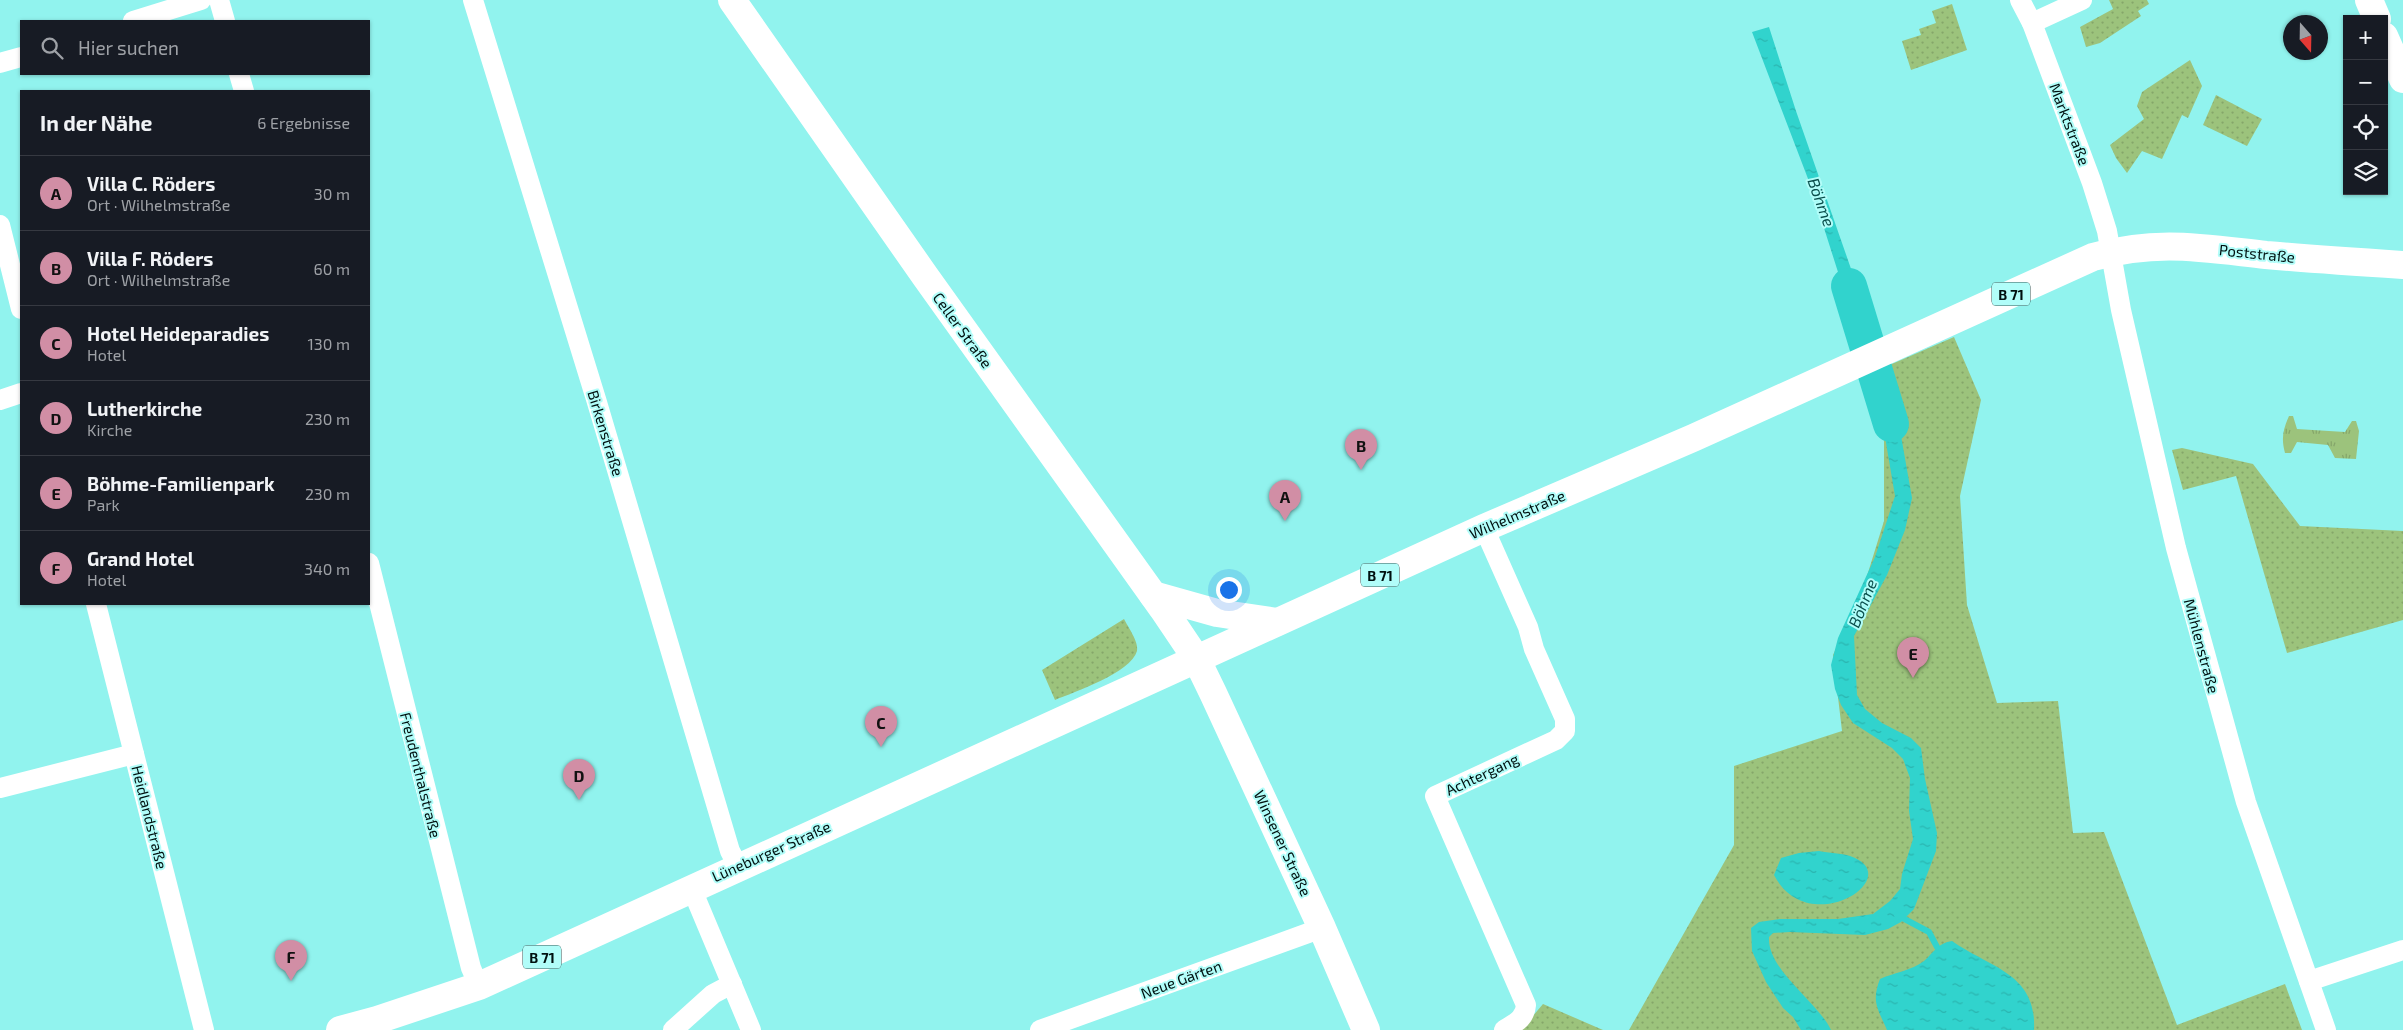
<!DOCTYPE html>
<html lang="de">
<meta charset="utf-8">
<style>
body{margin:0;font-family:"Exo 2",sans-serif;background:#242831;color:#f1f3f6}
.controls{position:absolute;right:15px;top:15px;display:grid;overflow:hidden;border-radius:0px;box-shadow:0 1px 4px #0004}
.controls button{width:45px;height:45px;display:grid;place-items:center;padding:0;border:0;border-bottom:1px solid #363941;background:#171b24;color:#f1f3f6;font:25px sans-serif}
.compass{position:absolute;left:2283px;top:15px;width:45px;height:45px;border-radius:50%;background:#171b24;box-shadow:0 1px 4px #0004;rotate:160deg}
.you{position:absolute;left:1228px;top:589px;width:18px;height:18px;margin:-12px;border:4px solid #fff;border-radius:50%;background:#1a73e8;box-shadow:0 0 0 8px #1a73e833}
.badge{display:grid;place-items:center;width:32px;height:32px;border-radius:50%;background:#d18ea5;color:#111;font-size:16px;font-weight:700}
.pin{position:absolute;translate:-50% -41px;filter:drop-shadow(0 1px 2px #0008)}
.pin::after{content:'';position:absolute;top:26px;width:18px;height:15px;background:inherit;clip-path:polygon(0 0,100% 0,50% 100%)}
.list{margin:0;padding:0;list-style:none}
h2{display:flex;justify-content:space-between;align-items:center;height:65px;margin:0;padding:0 20px;font-size:21px}
h2 small{font-size:16px;font-weight:400;color:#9ea1a6}
.list li{display:grid;grid-template-columns:32px 1fr auto;gap:15px;align-items:center;box-sizing:border-box;height:75px;padding:0 20px;border-top:1px solid #363941}
.list b{display:block;font-size:19px;white-space:nowrap}
.list p{margin:0;font-size:16px;white-space:nowrap;color:#9ea1a6}
.list em{font-size:16px;font-style:normal;color:#9ea1a6}
.icon{flex:none;width:28px;height:28px;fill:none;stroke:currentColor;stroke-width:2;stroke-linecap:round;stroke-linejoin:round}
.map{position:relative;flex:none;width:2403px;height:1030px;overflow:hidden}
.search{position:absolute;background:#171b24;box-shadow:0 1px 4px #0004;left:20px;top:20px;width:350px;height:55px;display:flex;align-items:center;gap:12px;box-sizing:border-box;padding:0 18px;border-radius:0px;color:#9ea1a6;font-size:19px}
.panel{position:absolute;background:#171b24;box-shadow:0 1px 4px #0004;left:20px;top:90px;width:350px;height:515px;border-radius:0px}
.map>svg:first-child{display:block}
.grass{fill:url(#grass-tufts)}
.park{fill:url(#park-dots)}
.water{fill:url(#water-ripples)}
.lines{fill:none;stroke-linecap:round;stroke-linejoin:round}
.stream{stroke:#31d3cd;stroke-width:6}
.river{stroke:#31d3cd;stroke-width:36}
.street{stroke:#fff;stroke-width:20}
.secondary{stroke:#fff;stroke-width:28}
.primary{stroke:#fff;stroke-width:28}
.labels{text-anchor:middle;dominant-baseline:central;stroke-width:4;stroke-linejoin:round;paint-order:stroke}
.shield{fill:#b1fdf9;stroke:#355755;stroke-width:1}
.shield-label{font-size:14px;font-weight:bold;fill:#00100f}
.street-label{font-size:15px;fill:#00100f;stroke:#b1fdf9}
.water-label{font-size:16px;font-style:italic;fill:#0a4e4c;stroke:#b1fdf9}
</style>
<div class="map">
<svg width="2403" height="1030" viewBox="0 0 2403 1030">
<defs>
<pattern id="grass-tufts" width="24" height="20" patternUnits="userSpaceOnUse" patternTransform="scale(1.25)"><rect width="24" height="20" fill="#9cc37c"/><path d="M3 7l-1-3M5 7V3M7 7l1-3M15 17l-1-3M17 17v-4M19 17l1-3" fill="none" stroke="#85a66a"/></pattern>
<pattern id="park-dots" width="8" height="8" patternUnits="userSpaceOnUse" patternTransform="scale(1.25)"><rect width="8" height="8" fill="#9cc37c"/><path d="M2 2h.1M6 6h.1" fill="none" stroke="#85a66a" stroke-width="1.8" stroke-linecap="round"/></pattern>
<pattern id="water-ripples" width="26" height="14" patternUnits="userSpaceOnUse" patternTransform="scale(1.25)"><rect width="26" height="14" fill="#31d3cd"/><path d="M2 4q2-2 4 0t4 0M15 11q2-2 4 0t4 0" fill="none" stroke="#2ab4af"/></pattern>
</defs>
<rect width="100%" height="100%" fill="#91f3ee"/>
<path class="grass" d="M2289,416h4l4,13 48,3 7,-11h4l3,10 -3,28 -21,-1 -7,-13 -31,-3 -6,11h-6c-4,-14 -2,-24 4,-37z"/>
<g class="park">
<path d="M2109,0h38l2,4 -11,7 3,5 -41,27 -14,4 -6,-20 33,-18z"/>
<path d="M1952,4l15,46 -56,20 -9,-29 19,-6 -2,-6 17,-6 -4,-12z"/>
<path d="M2190,60l12,26 -14,32 -6,-3 -20,44 -20,-8 -15,22 -11,-15 -6,-13 34,-26 -7,-13 5,-14z"/>
<path d="M2216,95l46,24 -15,27 -44,-21z"/>
<path d="M1954,337l27,63 -21,96 7,109 30,98 61,-2 15,132 31,-1 73,193 108,-41 17,46h-673l105,-185v-79l108,-35 -9,-76 29,-63 22,-71v-80l-22,-64z"/>
<path d="M2182,448l71,16 47,62 103,5v89l-116,33 -51,-177 -53,14 -11,-40z"/>
<path d="M1124,619c4,8 15,23 13,32 -6,22 -63,41 -82,49l-13,-30z"/>
<path d="M1543,1004l60,26h-82z"/>
</g>
<g class="water">
<path d="M1769,27l27,84 76,218 -14,6 -48,-151 -58,-152z"/>
<path d="M1885,374l15,56 12,68 -7,32 -18,45 -33,61 3,59 8,14 17,14 29,15 10,10 4,31 12,54 -1,18 -22,58 -13,13 -13,7 -23,6 -75,-3 -17,1 -4,4c-2,33 49,65 62,93h-30l-8,-13 -10,-9 -17,-26 -14,-31 -1,-23 8,-6 21,-3h58l35,-5 17,-13 10,-12 2,-15 11,-35 -4,-28 1,-33 -7,-19 -11,-11 -39,-25 -12,-18 -6,-16 -4,-24 7,-27 37,-81 20,-61 -10,-59 -20,-54z"/>
<path d="M1819,851c10,2 22,2 31,5 59,20 -41,86 -76,19l7,-17 18,-5z"/>
<path d="M1952,941c38,27 85,32 82,89h-147c-9,-21 -16,-28 -7,-51 13,-6 33,-9 44,-18 10,-9 14,-18 28,-20z"/>
</g>
<g class="lines">
<path class="stream" d="M1897,915l32,17 8,15"/>
<path class="river" d="M1849,286l42,138"/>
<g class="street">
<path d="M219,0l6,21"/>
<path d="M473,0l123,399 134,452 8,15"/>
<path d="M2020,0l12,23 60,160 15,48 14,79 55,238 70,254 80,228"/>
<path d="M133,21l68,-21"/>
<path d="M2032,23l50,-23"/>
<path d="M0,63l21,-6"/>
<path d="M239,74l5,17"/>
<path d="M0,225l21,84"/>
<path d="M0,400l21,-7"/>
<path d="M1484,528l44,99 6,22 31,70v12l-9,9 -121,56 91,209c-1,14 -11,18 -22,25"/>
<path d="M369,563l102,405 8,18"/>
<path d="M96,604l108,426"/>
<path d="M0,788l134,-34"/>
<path d="M691,887l60,143"/>
<path d="M2309,981l94,-31"/>
<path d="M673,1030l40,-36 19,-10"/>
<path d="M1040,1030l282,-102"/>
</g>
<g class="secondary">
<path d="M732,0l193,276 238,333 33,49 17,35 109,235 44,102"/>
<path d="M2369,0l8,19"/>
<path d="M2384,36l19,43"/>
<path d="M1153,595l64,18 60,9"/>
</g>
<path class="primary" d="M340,1030l37,-10 102,-34 1005,-458 209,-90 400,-181c65,-18 109,-9 173,-2 46,4 91,7 137,10"/>
</g>
<g class="labels">
<g class="shield">
<rect x="1992" y="282.5" width="38" height="23" rx="4"/>
<rect x="1361" y="563.5" width="38" height="23" rx="4"/>
<rect x="523" y="945.5" width="38" height="23" rx="4"/>
</g>
<g class="shield-label">
<text x="2011" y="294">B 71</text>
<text x="1380" y="575">B 71</text>
<text x="542" y="957">B 71</text>
</g>
<g class="street-label">
<text transform="translate(2070 124) rotate(69)">Marktstraße</text>
<text transform="translate(2257 253) rotate(6)">Poststraße</text>
<text transform="translate(963 330) rotate(54)">Celler Straße</text>
<text transform="translate(606 433) rotate(73)">Birkenstraße</text>
<text transform="translate(1517 514) rotate(-23)">Wilhelmstraße</text>
<text transform="translate(2202 646) rotate(75)">Mühlenstraße</text>
<text transform="translate(1482 774) rotate(-25)">Achtergang</text>
<text transform="translate(421 775) rotate(76)">Freudenthalstraße</text>
<text transform="translate(150 817) rotate(76)">Heidlandstraße</text>
<text transform="translate(1283 843) rotate(65)">Winsener Straße</text>
<text transform="translate(771 851) rotate(-24)">Lüneburger Straße</text>
<text transform="translate(1181 979) rotate(-20)">Neue Gärten</text>
</g>
<g class="water-label">
<text transform="translate(1822 202) rotate(70)">Böhme</text>
<text transform="translate(1862 603) rotate(-68)">Böhme</text>
</g>
</g>
</svg>
<div class="controls">
<button>+</button>
<button>−</button>
<button><svg class="icon" aria-label="locate" viewBox="0 0 24 24"><circle cx="12" cy="12" r="6"/><path d="M12 2v4M12 18v4M2 12h4M18 12h4"/></svg></button>
<button><svg class="icon" aria-label="layers" viewBox="0 0 24 24"><path d="M12 4l9 5-9 5-9-5zM3 14l9 5 9-5"/></svg></button>
</div>
<svg class="compass" viewBox="-18 -18 36 36"><path d="M0-13l5 13h-10z" fill="#e53935"/><path d="M0 13l5-13h-10z" fill="#9ea1a6"/></svg>
<div class="you"></div>
<div class="pin badge" style="left:1285px;top:521px">A</div>
<div class="pin badge" style="left:1361px;top:470px">B</div>
<div class="pin badge" style="left:881px;top:747px">C</div>
<div class="pin badge" style="left:579px;top:800px">D</div>
<div class="pin badge" style="left:1913px;top:678px">E</div>
<div class="pin badge" style="left:291px;top:981px">F</div>
<div class="search"><svg class="icon" aria-label="search" viewBox="0 0 24 24"><circle cx="10" cy="10" r="6"/><path d="M15 15l6 6"/></svg>Hier suchen</div>
<section class="panel">
<h2>In der Nähe<small>6 Ergebnisse</small></h2>
<ul class="list">
<li><span class="badge">A</span><div><b>Villa C. Röders</b><p>Ort · Wilhelmstraße</p></div><em>30 m</em></li>
<li><span class="badge">B</span><div><b>Villa F. Röders</b><p>Ort · Wilhelmstraße</p></div><em>60 m</em></li>
<li><span class="badge">C</span><div><b>Hotel Heideparadies</b><p>Hotel</p></div><em>130 m</em></li>
<li><span class="badge">D</span><div><b>Lutherkirche</b><p>Kirche</p></div><em>230 m</em></li>
<li><span class="badge">E</span><div><b>Böhme-Familienpark</b><p>Park</p></div><em>230 m</em></li>
<li><span class="badge">F</span><div><b>Grand Hotel</b><p>Hotel</p></div><em>340 m</em></li>
</ul>
</section>
</div>
